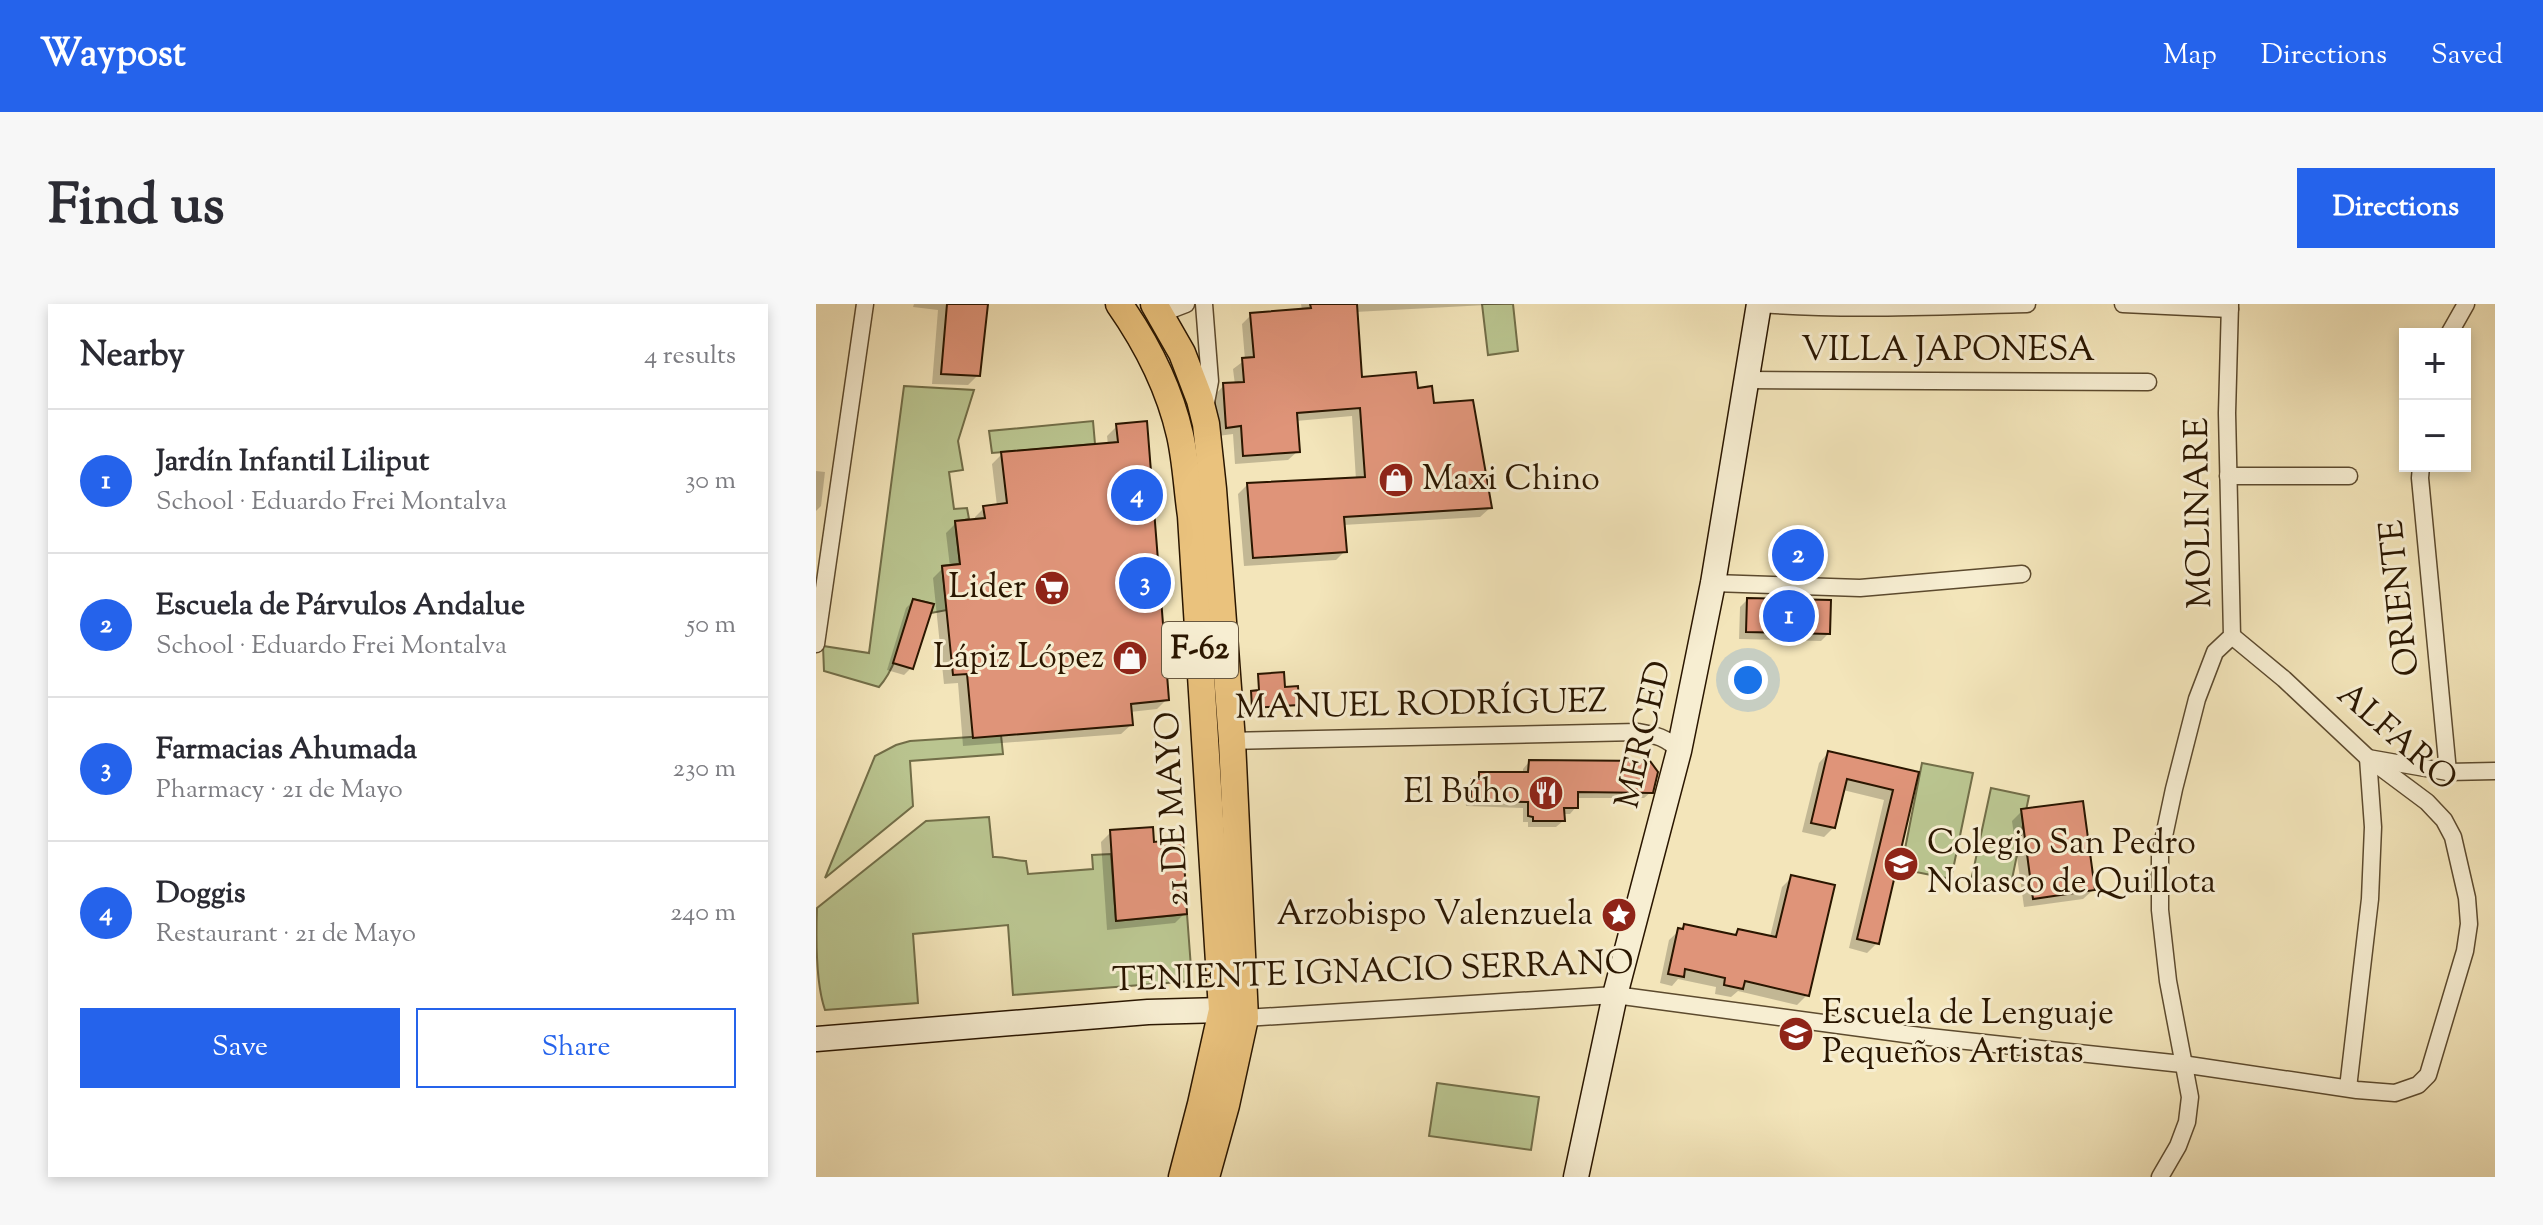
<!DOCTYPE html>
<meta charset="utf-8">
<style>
body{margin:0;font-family:"Sorts Mill Goudy",serif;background:#f7f7f7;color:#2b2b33}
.controls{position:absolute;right:24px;top:24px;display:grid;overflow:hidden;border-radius:0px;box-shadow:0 4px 12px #0003}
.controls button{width:72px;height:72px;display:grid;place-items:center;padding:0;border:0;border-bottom:2px solid #e1e1e2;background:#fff;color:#2b2b33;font:40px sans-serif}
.you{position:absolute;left:932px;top:376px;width:28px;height:28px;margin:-20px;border:6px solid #fff;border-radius:50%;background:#1a73e8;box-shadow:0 0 0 12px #1a73e833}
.badge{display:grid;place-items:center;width:52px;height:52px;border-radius:50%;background:#2563eb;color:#fff;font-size:26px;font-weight:700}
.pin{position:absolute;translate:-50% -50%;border:4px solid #fff;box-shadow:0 2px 8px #0006}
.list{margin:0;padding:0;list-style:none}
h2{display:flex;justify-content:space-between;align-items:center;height:104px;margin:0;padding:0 32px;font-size:34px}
h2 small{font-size:26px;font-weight:400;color:#7c7c81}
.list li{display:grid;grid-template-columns:52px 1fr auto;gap:24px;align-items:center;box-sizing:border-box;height:144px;padding:0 32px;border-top:2px solid #e1e1e2}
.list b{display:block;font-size:30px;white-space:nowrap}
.list p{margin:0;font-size:26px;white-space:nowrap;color:#7c7c81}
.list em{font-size:26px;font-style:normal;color:#7c7c81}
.actions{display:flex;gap:16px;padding:24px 32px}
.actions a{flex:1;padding:18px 0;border:2px solid #2563eb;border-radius:0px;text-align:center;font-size:28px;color:#2563eb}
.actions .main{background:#2563eb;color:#fff}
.map{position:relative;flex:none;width:1679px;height:873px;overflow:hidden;border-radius:0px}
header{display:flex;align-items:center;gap:48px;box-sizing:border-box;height:112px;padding:0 40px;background:#2563eb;color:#fff}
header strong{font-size:38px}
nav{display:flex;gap:44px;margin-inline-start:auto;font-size:28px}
.intro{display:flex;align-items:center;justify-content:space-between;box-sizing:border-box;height:192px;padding:0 48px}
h1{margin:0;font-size:56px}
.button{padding:20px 36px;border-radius:0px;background:#2563eb;color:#fff;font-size:28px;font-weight:700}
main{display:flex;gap:48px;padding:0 48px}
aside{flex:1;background:#fff;border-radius:0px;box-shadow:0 4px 12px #0003}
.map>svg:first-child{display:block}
.green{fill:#bac590;stroke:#726e48;stroke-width:2}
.shadow{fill:#0003}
.building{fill:#df9479;stroke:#2a1600;stroke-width:2}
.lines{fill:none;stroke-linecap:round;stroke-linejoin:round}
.street-casing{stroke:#5c4a2e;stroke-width:19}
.secondary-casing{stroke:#2a1600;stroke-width:27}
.primary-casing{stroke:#2a1600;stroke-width:29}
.street{stroke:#f7eed2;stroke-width:16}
.secondary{stroke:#f7eed2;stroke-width:24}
.primary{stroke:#eac27d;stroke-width:26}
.labels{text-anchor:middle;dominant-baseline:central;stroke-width:6;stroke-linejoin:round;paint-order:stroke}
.shield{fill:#f7eed2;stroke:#68573f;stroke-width:2}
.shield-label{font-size:32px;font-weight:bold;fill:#2a1600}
.street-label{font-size:34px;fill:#2a1600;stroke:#f7eed2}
.poi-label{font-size:34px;fill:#2a1600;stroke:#f7eed2;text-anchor:end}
</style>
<header>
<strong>Waypost</strong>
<nav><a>Map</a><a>Directions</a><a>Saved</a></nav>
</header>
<div class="intro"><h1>Find us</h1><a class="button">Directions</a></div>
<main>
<aside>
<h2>Nearby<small>4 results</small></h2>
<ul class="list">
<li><span class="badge">1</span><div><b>Jardín Infantil Liliput</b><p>School · Eduardo Frei Montalva</p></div><em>30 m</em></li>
<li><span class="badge">2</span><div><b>Escuela de Párvulos Andalue</b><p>School · Eduardo Frei Montalva</p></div><em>50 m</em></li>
<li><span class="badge">3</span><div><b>Farmacias Ahumada</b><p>Pharmacy · 21 de Mayo</p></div><em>230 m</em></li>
<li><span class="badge">4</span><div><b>Doggis</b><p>Restaurant · 21 de Mayo</p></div><em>240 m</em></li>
</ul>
<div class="actions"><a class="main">Save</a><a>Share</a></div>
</aside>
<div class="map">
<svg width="1679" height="873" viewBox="0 0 1679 873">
<rect width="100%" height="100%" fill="#f3e5ba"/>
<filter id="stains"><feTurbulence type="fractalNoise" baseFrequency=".0025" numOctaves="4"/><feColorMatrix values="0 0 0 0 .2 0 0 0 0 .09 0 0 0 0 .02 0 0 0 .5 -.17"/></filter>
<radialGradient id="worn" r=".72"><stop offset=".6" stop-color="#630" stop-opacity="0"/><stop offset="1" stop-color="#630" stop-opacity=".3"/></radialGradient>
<g class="green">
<path d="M666,0h31l5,47 -30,4z"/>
<path d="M88,82l70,4 -16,51 5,29 -14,2 5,37 13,-1 2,11 -14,3 5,42 -18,2 5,44 -16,3 2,-9 -20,-5c-9,28 -14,66 -34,88l-55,-16 -1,-25 46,7z"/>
<path d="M277,117l2,23 -103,9 -3,-22z"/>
<path d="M185,431l2,19 -93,7 3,45 -88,72 50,-122 21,-11 14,-4z"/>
<path d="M1106,459l51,10 -22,106 -50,-10z"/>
<path d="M1175,484l38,8 -19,93 -39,-8z"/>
<path d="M173,513l4,40c12,-1 21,4 33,4l2,13 65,-5 -1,-14 19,-1 5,67 71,-7 5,67 -179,14 -5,-70 -95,9 5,69 -93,7c-9,-26 -9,-74 -8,-102l109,-87z"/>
<path d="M621,779l102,14 -8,53 -102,-14z"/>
</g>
<g class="shadow">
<path d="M98,0h72l-8,71 -10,10 -36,-1 6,-74 -25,-3z"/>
<path d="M485,0h204l-150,8 5,67 56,11 17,15 57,103 -10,9 -137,8 2,26 -9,9 -92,6 -6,-72 9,-9 109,-5 -4,-64 -56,5 2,30 -10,9 -53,4 -2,-30 -15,2 -3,-41 9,-10h11l-2,-16 12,-9 -3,-36 9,-9 51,-5z"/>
<path d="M301,122l50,273 -10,10 -27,3 1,13 -10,9 -158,12 -5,-63 -14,1 -11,-106 10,-10 7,-1 -4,-34 10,-10 19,-2v-4l9,-9 13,-2 -5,-42 10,-10 106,-9 -1,-9z"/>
<path d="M0,167l9,1 -4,34 -5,5z"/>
<path d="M931,296l81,34 -7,7 -82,-2 1,-32z"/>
<path d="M97,297l-2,67 -7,7 -17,-5 19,-62z"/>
<path d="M442,372l39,29 -46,4v-14l7,-3z"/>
<path d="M1012,449l89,21 -40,169 -10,10 -18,-5 35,-148 -41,-10 -9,37 -10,10 -22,-5 17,-69z"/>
<path d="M713,458l122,30 -7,6h-68v9l-6,7h-7v7l-7,6h-28v-5h-5v-14l-57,-2 -1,-18 15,-14h43v-5z"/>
<path d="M1206,507l71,79 -10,9 -59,8 -12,-86z"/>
<path d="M295,528l41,12 33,69 -10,10 -68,7 -6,-88z"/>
<path d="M976,573l15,118 -10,10 -59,-14 -7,6 -16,-3 1,-7 -38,-8 -6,7 -12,-3 9,-43 15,-14 49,11 5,-6 32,6 12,-50z"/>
</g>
<g class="building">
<path d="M131,0h41l-8,72 -39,-2z"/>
<path d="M494,0h47l5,73 54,-5 2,16 14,-2 2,17 39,-3 19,108 -148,9 3,35 -94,6 -6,-75 118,-6 -5,-69 -63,5 3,39 -57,4 -2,-30 -15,2 -3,-45 21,-1 -2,-24 12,-1 -4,-44 61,-5z"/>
<path d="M331,117l22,279 -38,4 2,21 -160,13 -6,-64 -14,1 -11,-109 18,-2 -5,-43 30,-3 -2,-12 24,-3 -6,-51 117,-10 -2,-18z"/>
<path d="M931,294l84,2 -1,34 -84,-2z"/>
<path d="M97,295l21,5 -21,65 -20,-6z"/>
<path d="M468,368l1,15 13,-1 1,19 -47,3 -1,-17 8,-1 -1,-16z"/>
<path d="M1012,447l91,21 -40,172 -22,-5 36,-149 -46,-11 -12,49 -24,-5z"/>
<path d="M713,456l121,1 8,11 -5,21 -75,-1v16h-14l1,13h-32v-4l-5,-1v-14l-57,-1v-22h8v-7h49z"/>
<path d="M1267,497l12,89 -62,9 -12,-90z"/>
<path d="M337,523l1,15 29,-3 4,75 -71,7 -6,-91z"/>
<path d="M975,571l44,10 -26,111 -64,-15 -2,8 -19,-4 1,-7 -40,-9 -1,8 -16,-3 10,-46 5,1 1,-5 52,11 2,-6 38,8z"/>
</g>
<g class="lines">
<defs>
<g id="street">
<path d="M388,0l6,77 -5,27"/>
<path d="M945,0c89,7 177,2 266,0"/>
<path d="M1307,0l107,5"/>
<path d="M344,10l26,-10"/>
<path d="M1633,30l17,-30"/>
<path d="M931,76l401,2"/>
<path d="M1605,162l-1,12 28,294"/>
<path d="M1412,172h121"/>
<path d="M897,279l147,5 162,-14"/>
<path d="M0,340l49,-340"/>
<path d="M411,437l411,-9c17,3 29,5 41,19"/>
<path d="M429,714l370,-23 305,41 262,28 175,26 38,3 23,-8 10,-10 37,-124 4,-27 -2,-26 -14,-61 -9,-17 -17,-18 -59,-44 -84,-79 -52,-43"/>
<path d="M1532,784l22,-189 3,-72 -5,-69 80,14 47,-1"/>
<path d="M1344,873l18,-31 9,-24 3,-25 -22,-116 -8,-71v-55l14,-66 23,-90 18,-47 17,-16 -5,-223 3,-109"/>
</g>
<g id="secondary">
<path d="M0,735l332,-27 74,-2 18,6"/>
<path d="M760,873l39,-182 64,-244 34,-168 46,-279"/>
</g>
<g id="primary">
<path d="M303,0c28,40 50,83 61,131 6,26 7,54 11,81l31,494 -21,94 -19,73"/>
<path d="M338,0l28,49 18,47 6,24 7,65 19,252 13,277 -19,87 -20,72"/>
</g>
</defs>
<use href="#street" class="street-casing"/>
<use href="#secondary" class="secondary-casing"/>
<use href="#primary" class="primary-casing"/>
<use href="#street" class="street"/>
<use href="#secondary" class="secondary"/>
<use href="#primary" class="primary"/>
</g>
<defs>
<symbol id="shop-disc" viewBox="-11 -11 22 22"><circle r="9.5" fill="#8f2418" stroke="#f7eed2"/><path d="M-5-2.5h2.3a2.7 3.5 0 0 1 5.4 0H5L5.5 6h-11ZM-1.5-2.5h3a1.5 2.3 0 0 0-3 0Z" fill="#fff"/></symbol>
<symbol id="supermarket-disc" viewBox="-11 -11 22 22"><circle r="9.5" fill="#8f2418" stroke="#f7eed2"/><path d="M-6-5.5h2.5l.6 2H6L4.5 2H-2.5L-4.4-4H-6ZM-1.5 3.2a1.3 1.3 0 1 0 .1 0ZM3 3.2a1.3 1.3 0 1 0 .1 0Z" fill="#fff"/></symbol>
<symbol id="restaurant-disc" viewBox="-11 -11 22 22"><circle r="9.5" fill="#8f2418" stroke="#f7eed2"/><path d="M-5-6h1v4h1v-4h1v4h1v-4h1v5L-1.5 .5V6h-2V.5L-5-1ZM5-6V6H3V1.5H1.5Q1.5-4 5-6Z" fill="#fff"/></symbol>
<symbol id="school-disc" viewBox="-11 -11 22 22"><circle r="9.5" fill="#8f2418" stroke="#f7eed2"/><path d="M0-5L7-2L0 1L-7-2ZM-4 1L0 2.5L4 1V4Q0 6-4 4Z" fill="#fff"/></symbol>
<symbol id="sight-disc" viewBox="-11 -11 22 22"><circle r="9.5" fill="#8f2418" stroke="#f7eed2"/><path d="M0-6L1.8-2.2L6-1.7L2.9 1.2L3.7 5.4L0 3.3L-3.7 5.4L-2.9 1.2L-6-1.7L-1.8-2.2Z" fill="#fff"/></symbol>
</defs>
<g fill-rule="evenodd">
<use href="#shop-disc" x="560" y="156" width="40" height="40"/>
<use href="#supermarket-disc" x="216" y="264" width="40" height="40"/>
<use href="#shop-disc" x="294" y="334" width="40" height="40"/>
<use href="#restaurant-disc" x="710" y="469" width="40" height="40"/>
<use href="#school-disc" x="1065" y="540" width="40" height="40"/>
<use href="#sight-disc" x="783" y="591" width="40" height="40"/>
<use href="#school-disc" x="960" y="710" width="40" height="40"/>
</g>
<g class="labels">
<rect class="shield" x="346" y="318" width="76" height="56" rx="6"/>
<g class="shield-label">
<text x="384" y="346">F-62</text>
</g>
<g class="street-label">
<text x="1132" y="47">VILLA JAPONESA</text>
<text transform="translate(1384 209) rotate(-91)">MOLINARE</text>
<text transform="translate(1585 294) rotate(-96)">ORIENTE</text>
<text transform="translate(605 402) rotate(-1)">MANUEL RODRÍGUEZ</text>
<text transform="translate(829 431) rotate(-77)">MERCED</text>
<text transform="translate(1580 434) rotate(41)">ALFARO</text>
<text transform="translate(358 505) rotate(-93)">21 DE MAYO</text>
<text transform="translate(557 669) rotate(-2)">TENIENTE IGNACIO SERRANO</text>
</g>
<g class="poi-label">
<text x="606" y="176" text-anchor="start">Maxi Chino</text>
<text x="210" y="284">Lider</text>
<text x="288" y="354">Lápiz López</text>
<text x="704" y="489">El Búho</text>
<text x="1111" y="540" text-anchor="start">Colegio San Pedro<tspan x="1111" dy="39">Nolasco de Quillota</tspan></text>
<text x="777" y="611">Arzobispo Valenzuela</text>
<text x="1006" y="710" text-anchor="start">Escuela de Lenguaje<tspan x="1006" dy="39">Pequeños Artistas</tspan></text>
</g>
</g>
<rect width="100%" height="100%" filter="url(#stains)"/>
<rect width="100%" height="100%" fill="url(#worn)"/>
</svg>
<div class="controls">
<button>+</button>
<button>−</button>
</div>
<div class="you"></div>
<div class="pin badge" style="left:973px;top:312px">1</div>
<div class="pin badge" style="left:982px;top:251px">2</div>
<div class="pin badge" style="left:329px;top:279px">3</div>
<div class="pin badge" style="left:321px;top:191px">4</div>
</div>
</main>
